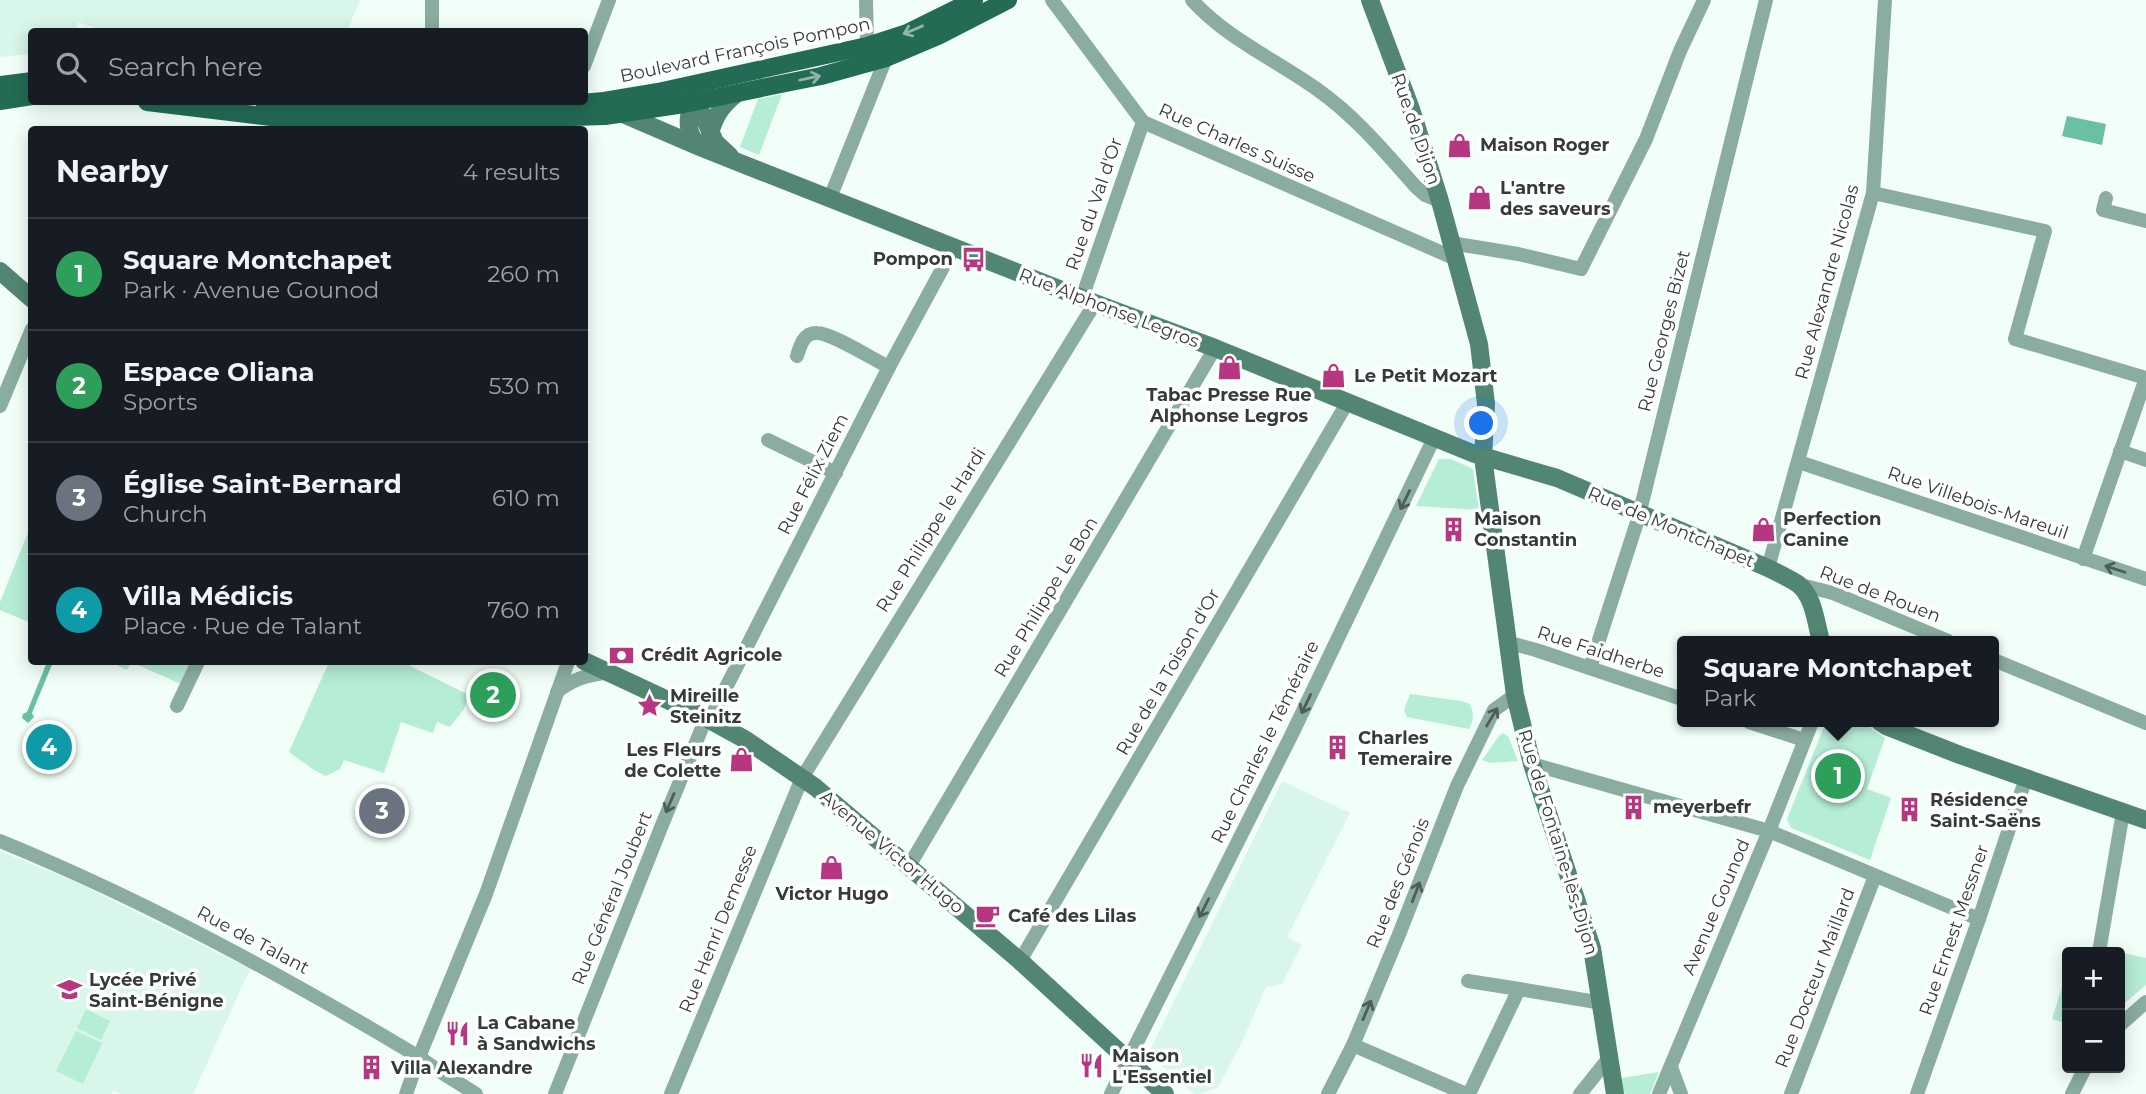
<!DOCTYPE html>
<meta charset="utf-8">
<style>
body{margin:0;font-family:Montserrat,sans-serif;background:#242831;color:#f1f3f6}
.controls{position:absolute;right:21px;bottom:21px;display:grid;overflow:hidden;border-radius:7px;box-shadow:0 4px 18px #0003}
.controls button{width:63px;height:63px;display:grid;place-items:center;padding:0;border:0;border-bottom:2px solid #363941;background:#171b24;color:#f1f3f6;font:35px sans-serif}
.you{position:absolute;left:1482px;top:424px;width:24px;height:24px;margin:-18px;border:5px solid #fff;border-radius:50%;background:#1a73e8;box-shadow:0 0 0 10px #1a73e833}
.badge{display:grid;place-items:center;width:46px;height:46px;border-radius:50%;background:#b73682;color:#fff;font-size:23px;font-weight:700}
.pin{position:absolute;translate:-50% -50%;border:4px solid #fff;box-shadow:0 2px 7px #0006}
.popup{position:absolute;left:1677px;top:636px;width:322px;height:91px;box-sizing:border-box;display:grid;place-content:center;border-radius:7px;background:#171b24;filter:drop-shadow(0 2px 5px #0005);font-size:23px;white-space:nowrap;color:#9ea1a6}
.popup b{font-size:26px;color:#f1f3f6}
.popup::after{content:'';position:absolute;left:50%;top:100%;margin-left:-14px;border:14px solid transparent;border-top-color:#171b24}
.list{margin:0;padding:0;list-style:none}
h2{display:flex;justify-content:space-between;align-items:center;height:91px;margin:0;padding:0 28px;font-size:30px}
h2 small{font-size:23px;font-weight:400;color:#9ea1a6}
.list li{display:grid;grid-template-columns:46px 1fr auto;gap:21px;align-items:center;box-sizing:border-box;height:112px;padding:0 28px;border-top:2px solid #363941}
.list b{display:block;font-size:26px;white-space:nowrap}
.list p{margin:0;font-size:23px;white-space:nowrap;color:#9ea1a6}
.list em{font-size:23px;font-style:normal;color:#9ea1a6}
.icon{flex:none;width:38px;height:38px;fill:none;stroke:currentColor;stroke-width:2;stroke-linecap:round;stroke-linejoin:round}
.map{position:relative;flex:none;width:2146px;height:1094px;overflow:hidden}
.search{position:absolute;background:#171b24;box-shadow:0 4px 18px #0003;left:28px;top:28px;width:560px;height:77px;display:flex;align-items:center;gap:18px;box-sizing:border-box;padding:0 24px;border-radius:7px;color:#9ea1a6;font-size:26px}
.panel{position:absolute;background:#171b24;box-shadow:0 4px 18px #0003;left:28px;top:126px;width:560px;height:539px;border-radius:7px}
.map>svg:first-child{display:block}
.built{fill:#d8f6ea}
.green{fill:#b6edd7}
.water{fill:#6cc0a2}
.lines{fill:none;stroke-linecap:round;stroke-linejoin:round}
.street{stroke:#8aad9f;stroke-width:14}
.secondary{stroke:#528673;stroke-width:18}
.primary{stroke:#236b55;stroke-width:18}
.oneway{stroke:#91b5aa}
.oneway2{stroke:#4d5e57}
.labels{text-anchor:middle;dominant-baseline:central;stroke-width:7;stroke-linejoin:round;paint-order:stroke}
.street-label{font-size:18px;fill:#333c38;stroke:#fff}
.poi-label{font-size:18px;font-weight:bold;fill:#333c38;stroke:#fff;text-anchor:start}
</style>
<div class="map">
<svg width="2146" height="1094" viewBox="0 0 2146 1094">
<rect width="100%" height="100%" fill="#f2fff9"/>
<g class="built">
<path d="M0,0h360l-13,31 -240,1 -29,-10 -3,9 -43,1 -1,22 -31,3z"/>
<path d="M1282,781l68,32 -63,124 15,8 -20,39 -16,3 -23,53 -25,47 -17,7h-7l-42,-37 -2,-7z"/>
<path d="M0,851l78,32 172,86 -57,125h-72l-8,-3 -2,3h-111z"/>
</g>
<g class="green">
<path d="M782,94l-23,61 -19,-8 18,-48z"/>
<path d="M1439,459h12l22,10 6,41 -63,-4z"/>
<path d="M31,525v98l-31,-13v-8z"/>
<path d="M110,662h84l-11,23 -52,-23 -4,8z"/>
<path d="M329,662h73l67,33 -5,14 -14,18 -13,-5 -4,11 -32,-11 -17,51 -40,-13 -4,9 -14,7 -12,-6 -25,-18z"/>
<path d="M1410,694l51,7 9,3c4,10 4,16 -1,25l-62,-12 -3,-7z"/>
<path d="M1826,722h36l23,16 -18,51 24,9 -21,62 -79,-32 -4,-9z"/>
<path d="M1503,733l5,3 10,25 -28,2 -8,-3 17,-24z"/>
<path d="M2110,950l36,8v27l-26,22v-55h-10z"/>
<path d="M2067,971v53l-15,-5z"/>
<path d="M86,1009l24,12 -9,19 -24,-12z"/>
<path d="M76,1031l26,12 -19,41 -27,-13z"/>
<path d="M1659,1072l-9,22h-25c-4,-5 -4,-10 -3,-16z"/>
</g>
<g class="water">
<path d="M2067,116l39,8 -4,21 -40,-9z"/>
<path d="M47,662h6l-21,51 2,4 -6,6 -6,-5 1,-4 4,-2z"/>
</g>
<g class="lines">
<g class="street">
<path d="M866,0l1,46"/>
<path d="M1052,0l91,122 313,137"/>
<path d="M1192,0c34,38 84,60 126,90 38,27 67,62 98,97l9,8 15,6"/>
<path d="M432,32v-32"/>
<path d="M584,66l25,-66"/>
<path d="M1873,193l172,38 -30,108 131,39"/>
<path d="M830,198l56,-140"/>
<path d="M2106,198l-3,12 43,11"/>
<path d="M1451,243l67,11 63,15 65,-130 34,-88 24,-51"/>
<path d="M1082,298l61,-176"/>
<path d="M797,356c3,-10 7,-24 20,-23 15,0 57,27 72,34"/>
<path d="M0,406l32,-77"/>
<path d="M768,440l68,33"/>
<path d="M2120,451l26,9"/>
<path d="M1799,462l347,117"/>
<path d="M2083,559l63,-181"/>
<path d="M1768,568l105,-375 12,-193"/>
<path d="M1797,584l36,9 115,48"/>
<path d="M1508,644h6l22,6 146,49"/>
<path d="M1994,660l152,63"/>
<path d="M1590,668l48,-149 128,-519"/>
<path d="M557,692c15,-13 32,-18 51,-19"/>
<path d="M177,706l21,-44"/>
<path d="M1749,722l55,18"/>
<path d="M1532,764l237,67 210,88"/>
<path d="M0,841c146,60 284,135 419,216l17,12 40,25"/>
<path d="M909,866l306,-518"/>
<path d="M2099,952l24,-140"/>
<path d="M1020,961l327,-558"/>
<path d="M1468,981l51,8"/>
<path d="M2120,1025l26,-23"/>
<path d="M1353,1045l113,49"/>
<path d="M1671,1067l10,27"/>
<path d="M406,1094l13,-37 67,-163 82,-232"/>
<path d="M555,1094l107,-269 44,-107 7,-5 176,-346 65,-120"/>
<path d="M671,1094l131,-316 293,-475"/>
<path d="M1111,1094l180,-358 143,-298"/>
<path d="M1328,1094l25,-49 47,-113 57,-146 37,-76 21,-15"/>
<path d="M1469,1094l50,-105 83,14"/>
<path d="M1580,1094l28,-35"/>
<path d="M1659,1094l110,-263 43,-109"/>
<path d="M1791,1094l84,-218"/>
<path d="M1917,1094l62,-175 47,-141"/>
<path d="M2072,1094l13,-26"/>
</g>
<g class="secondary">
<path d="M1370,0l41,109 29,92 39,143 7,60 -3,53 32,238 17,69 60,184 23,146"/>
<path d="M623,114l79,34 393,155 120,45 257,105 85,25 211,90c10,5 21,10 30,16 16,12 18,40 23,57"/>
<path d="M710,133c5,-17 11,-27 26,-39"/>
<path d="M700,146c-14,-11 -14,-29 -6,-44l9,13 12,27 15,14"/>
<path d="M0,271l32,28"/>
<path d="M584,661l122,57 40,22 69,47 205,174 145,133"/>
<path d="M1880,722l6,4 74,29 186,65"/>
</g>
<g class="primary">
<path d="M0,85l32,-4"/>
<path d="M0,101l32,-5"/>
<path d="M147,102l124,15 80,7 254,-8 79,-12 92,-19 45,-9 65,-18 52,-22 70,-36"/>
<path d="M264,102l87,7 219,-5 34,-3 54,-9 209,-46 40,-13 67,-33"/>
</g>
</g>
<defs><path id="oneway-shaft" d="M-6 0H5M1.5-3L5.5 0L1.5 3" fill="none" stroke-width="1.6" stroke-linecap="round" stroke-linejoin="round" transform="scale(1.75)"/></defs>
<g class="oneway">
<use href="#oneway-shaft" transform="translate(913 30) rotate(157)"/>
<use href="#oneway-shaft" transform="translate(810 78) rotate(-12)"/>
</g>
<g class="oneway2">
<use href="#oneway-shaft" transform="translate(1405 500) rotate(116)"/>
<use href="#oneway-shaft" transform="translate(2115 569) rotate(-162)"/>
<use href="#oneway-shaft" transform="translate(1306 704) rotate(116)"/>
<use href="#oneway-shaft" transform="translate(1492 717) rotate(-59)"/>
<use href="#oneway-shaft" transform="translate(670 803) rotate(113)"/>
<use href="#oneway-shaft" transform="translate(1416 892) rotate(-69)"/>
<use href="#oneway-shaft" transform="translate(1204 908) rotate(117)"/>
<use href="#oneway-shaft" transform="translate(1367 1010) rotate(-67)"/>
</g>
<defs>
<symbol id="shop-bare" viewBox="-9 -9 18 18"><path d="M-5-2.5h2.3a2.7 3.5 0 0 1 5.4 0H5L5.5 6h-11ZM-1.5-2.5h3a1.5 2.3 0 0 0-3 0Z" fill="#b73682" stroke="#fff" stroke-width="2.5" paint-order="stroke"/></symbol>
<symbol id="bus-bare" viewBox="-9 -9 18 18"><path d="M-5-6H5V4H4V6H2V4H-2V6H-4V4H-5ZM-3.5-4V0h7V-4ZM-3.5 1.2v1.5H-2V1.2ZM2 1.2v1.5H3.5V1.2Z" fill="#b73682" stroke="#fff" stroke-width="2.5" paint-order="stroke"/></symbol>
<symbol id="building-bare" viewBox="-9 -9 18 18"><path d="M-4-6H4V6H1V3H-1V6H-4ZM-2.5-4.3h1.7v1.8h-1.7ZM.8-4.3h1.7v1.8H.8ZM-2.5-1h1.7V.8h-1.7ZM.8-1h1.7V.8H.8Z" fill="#b73682" stroke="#fff" stroke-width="2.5" paint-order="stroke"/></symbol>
<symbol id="bank-bare" viewBox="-9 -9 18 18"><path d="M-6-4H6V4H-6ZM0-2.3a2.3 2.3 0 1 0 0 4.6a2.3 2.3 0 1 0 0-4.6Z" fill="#b73682" stroke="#fff" stroke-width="2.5" paint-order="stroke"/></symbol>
<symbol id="sight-bare" viewBox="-9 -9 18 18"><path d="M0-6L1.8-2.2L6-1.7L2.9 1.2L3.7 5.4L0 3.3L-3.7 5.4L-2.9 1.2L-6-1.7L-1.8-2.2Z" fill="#b73682" stroke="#fff" stroke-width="2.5" paint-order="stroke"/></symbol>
<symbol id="cafe-bare" viewBox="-9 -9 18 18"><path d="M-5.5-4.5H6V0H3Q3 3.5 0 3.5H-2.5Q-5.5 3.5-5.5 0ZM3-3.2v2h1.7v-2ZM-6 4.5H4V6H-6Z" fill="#b73682" stroke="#fff" stroke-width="2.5" paint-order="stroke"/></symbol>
<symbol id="school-bare" viewBox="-9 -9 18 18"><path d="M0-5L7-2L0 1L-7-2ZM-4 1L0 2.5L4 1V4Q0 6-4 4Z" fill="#b73682" stroke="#fff" stroke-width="2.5" paint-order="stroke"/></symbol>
<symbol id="restaurant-bare" viewBox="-9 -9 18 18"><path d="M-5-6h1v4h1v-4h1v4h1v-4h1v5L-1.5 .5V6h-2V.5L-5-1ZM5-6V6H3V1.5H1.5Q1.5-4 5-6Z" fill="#b73682" stroke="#fff" stroke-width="2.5" paint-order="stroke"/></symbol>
</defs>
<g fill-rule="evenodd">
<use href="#shop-bare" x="1442" y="128" width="35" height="35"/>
<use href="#shop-bare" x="1462" y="180" width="35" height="35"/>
<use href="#bus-bare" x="956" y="242" width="35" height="35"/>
<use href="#shop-bare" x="1212" y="350" width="35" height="35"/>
<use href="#shop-bare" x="1316" y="358" width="35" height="35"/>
<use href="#building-bare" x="1436" y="512" width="35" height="35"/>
<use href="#shop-bare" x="1746" y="512" width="35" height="35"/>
<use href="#bank-bare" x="604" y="638" width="35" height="35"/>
<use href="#sight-bare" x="632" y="688" width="35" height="35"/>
<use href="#building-bare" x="1320" y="730" width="35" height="35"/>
<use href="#shop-bare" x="724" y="742" width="35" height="35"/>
<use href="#building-bare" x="1616" y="790" width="35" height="35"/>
<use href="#building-bare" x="1892" y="792" width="35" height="35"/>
<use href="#shop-bare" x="814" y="850" width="35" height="35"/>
<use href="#cafe-bare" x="970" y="898" width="35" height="35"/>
<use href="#school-bare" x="52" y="972" width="35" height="35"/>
<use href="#restaurant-bare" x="440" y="1016" width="35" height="35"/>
<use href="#restaurant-bare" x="1074" y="1048" width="35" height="35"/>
<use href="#building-bare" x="354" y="1050" width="35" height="35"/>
</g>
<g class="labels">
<g class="street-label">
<text transform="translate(745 50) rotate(-12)">Boulevard François Pompon</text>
<text transform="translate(1416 129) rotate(71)">Rue de Dijon</text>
<text transform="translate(1237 143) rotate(24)">Rue Charles Suisse</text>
<text transform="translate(1094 204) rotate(-71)">Rue du Val d'Or</text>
<text transform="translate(1827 282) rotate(-75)">Rue Alexandre Nicolas</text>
<text transform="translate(1109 308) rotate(21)">Rue Alphonse Legros</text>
<text transform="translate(1664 331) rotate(-76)">Rue Georges Bizet</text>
<text transform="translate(813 474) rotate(-63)">Rue Félix Ziem</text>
<text transform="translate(1978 503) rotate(19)">Rue Villebois-Mareuil</text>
<text transform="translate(1671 527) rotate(23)">Rue de Montchapet</text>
<text transform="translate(931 530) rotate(-58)">Rue Philippe le Hardi</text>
<text transform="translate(1880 594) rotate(21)">Rue de Rouen</text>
<text transform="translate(1046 597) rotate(-59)">Rue Philippe Le Bon</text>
<text transform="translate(1601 652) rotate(18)">Rue Faidherbe</text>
<text transform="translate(1168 672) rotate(-60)">Rue de la Toison d'Or</text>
<text transform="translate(1265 742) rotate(-64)">Rue Charles le Téméraire</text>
<text transform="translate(1558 842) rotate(73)">Rue de Fontaine-lès-Dijon</text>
<text transform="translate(892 852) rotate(40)">Avenue Victor Hugo</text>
<text transform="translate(1398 883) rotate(-68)">Rue des Génois</text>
<text transform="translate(612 898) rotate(-68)">Rue Général Joubert</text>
<text transform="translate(1716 907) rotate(-67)">Avenue Gounod</text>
<text transform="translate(718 929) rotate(-68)">Rue Henri Demesse</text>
<text transform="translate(1954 930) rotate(-71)">Rue Ernest Messner</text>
<text transform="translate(253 940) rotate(28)">Rue de Talant</text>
<text transform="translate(1815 978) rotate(-69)">Rue Docteur Maillard</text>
</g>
<g class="poi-label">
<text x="1480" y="145">Maison Roger</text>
<text x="1500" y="188">L'antre<tspan x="1500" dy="21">des saveurs</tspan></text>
<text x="953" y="259" text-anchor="end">Pompon</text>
<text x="1354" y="376">Le Petit Mozart</text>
<text x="1229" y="395" text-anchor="middle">Tabac Presse Rue<tspan x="1229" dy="21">Alphonse Legros</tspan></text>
<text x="1474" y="519">Maison<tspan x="1474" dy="21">Constantin</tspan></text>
<text x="1783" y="519">Perfection<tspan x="1783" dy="21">Canine</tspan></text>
<text x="641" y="655">Crédit Agricole</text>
<text x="670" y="696">Mireille<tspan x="670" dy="21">Steinitz</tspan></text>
<text x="1358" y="738">Charles<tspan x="1358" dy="21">Temeraire</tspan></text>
<text x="721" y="750" text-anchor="end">Les Fleurs<tspan x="721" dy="21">de Colette</tspan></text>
<text x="1930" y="800">Résidence<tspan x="1930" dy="21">Saint-Saëns</tspan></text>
<text x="1653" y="807">meyerbefr</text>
<text x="832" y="894" text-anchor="middle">Victor Hugo</text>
<text x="1008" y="916">Café des Lilas</text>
<text x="89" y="980">Lycée Privé<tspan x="89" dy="21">Saint-Bénigne</tspan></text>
<text x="477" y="1023">La Cabane<tspan x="477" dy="21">à Sandwichs</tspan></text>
<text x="1112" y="1056">Maison<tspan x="1112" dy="21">L'Essentiel</tspan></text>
<text x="391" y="1068">Villa Alexandre</text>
</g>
</g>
</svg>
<div class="controls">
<button>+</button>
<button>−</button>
</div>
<div class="you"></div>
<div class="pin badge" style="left:1838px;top:776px;background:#2e9e5b">1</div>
<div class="popup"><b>Square Montchapet</b>Park</div>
<div class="pin badge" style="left:493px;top:695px;background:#2e9e5b">2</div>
<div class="pin badge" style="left:382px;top:811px;background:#6b7280">3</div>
<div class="pin badge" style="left:49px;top:747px;background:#0f9aa8">4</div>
<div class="search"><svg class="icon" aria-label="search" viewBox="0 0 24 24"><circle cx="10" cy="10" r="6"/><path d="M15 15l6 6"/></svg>Search here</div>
<section class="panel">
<h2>Nearby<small>4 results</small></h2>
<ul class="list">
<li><span class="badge" style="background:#2e9e5b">1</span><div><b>Square Montchapet</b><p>Park · Avenue Gounod</p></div><em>260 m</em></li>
<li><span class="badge" style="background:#2e9e5b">2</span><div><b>Espace Oliana</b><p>Sports</p></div><em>530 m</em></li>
<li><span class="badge" style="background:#6b7280">3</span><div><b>Église Saint-Bernard</b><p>Church</p></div><em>610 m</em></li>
<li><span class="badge" style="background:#0f9aa8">4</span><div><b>Villa Médicis</b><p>Place · Rue de Talant</p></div><em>760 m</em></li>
</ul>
</section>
</div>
